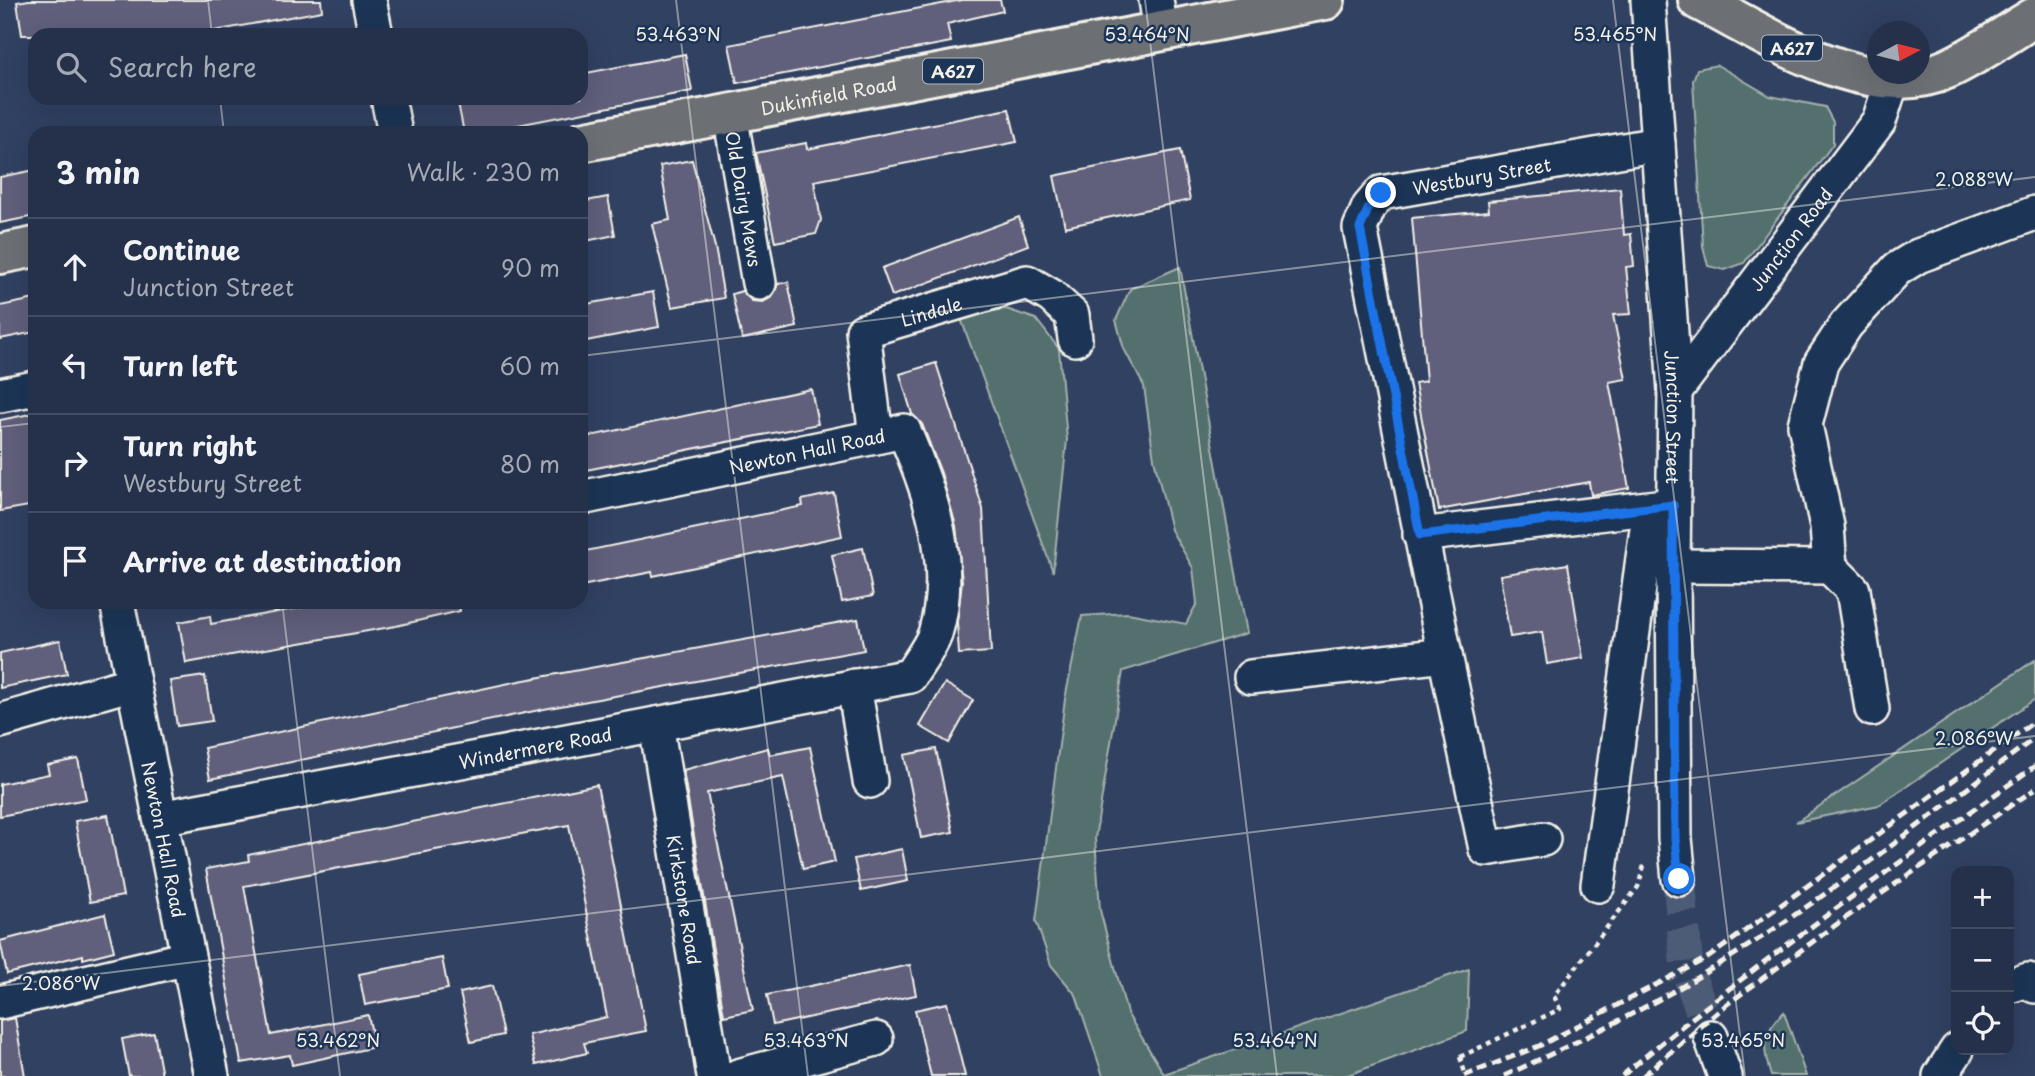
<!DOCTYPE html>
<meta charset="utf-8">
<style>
body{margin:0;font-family:"Playpen Sans",sans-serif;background:#2d3951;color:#f1f3f6}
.controls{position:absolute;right:21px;bottom:21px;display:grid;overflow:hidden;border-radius:14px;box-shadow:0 7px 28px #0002}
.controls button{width:63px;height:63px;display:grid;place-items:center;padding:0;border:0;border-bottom:2px solid #424c62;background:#25314a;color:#f1f3f6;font:35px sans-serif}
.compass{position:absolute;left:1867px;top:21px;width:63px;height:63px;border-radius:50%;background:#25314a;box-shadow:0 7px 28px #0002;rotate:83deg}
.stop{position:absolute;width:21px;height:21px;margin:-16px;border:5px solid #1a73e8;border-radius:50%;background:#fff}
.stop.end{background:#1a73e8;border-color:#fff;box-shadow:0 2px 7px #0008}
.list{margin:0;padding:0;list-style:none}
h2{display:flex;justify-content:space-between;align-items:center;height:91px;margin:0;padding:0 28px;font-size:30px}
h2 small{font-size:23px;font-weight:400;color:#a3a9b5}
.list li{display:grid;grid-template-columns:46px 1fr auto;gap:21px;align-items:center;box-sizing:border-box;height:98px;padding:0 28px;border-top:2px solid #424c62}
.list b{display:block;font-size:26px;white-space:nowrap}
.list p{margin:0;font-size:23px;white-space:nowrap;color:#a3a9b5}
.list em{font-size:23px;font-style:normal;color:#a3a9b5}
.icon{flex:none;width:38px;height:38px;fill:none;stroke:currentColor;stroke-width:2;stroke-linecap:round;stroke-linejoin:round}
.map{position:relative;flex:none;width:2035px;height:1076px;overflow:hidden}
.search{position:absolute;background:#25314a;box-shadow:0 7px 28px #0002;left:28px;top:28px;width:560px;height:77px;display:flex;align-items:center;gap:18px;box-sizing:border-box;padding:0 24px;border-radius:21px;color:#a3a9b5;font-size:26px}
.panel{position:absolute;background:#25314a;box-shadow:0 7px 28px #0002;left:28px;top:126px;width:560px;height:483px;border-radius:21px}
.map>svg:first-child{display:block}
.green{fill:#53706e;stroke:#a4b0ab;stroke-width:2}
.building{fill:#615e7c;stroke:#f4f1e8;stroke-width:2}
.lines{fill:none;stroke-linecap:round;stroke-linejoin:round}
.minor-tunnel{stroke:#4e5b76;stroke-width:33;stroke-dasharray:33 17;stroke-linecap:butt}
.minor-casing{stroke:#f4f1e8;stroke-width:38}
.major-casing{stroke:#f4f1e8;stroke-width:44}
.path{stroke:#f4f1e8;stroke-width:4.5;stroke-dasharray:5 5;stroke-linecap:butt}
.minor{stroke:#1d3557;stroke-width:33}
.major{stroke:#6c6f75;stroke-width:38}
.rail{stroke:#f4f1e8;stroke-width:5;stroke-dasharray:10 5;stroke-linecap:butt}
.path-bridge{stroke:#f4f1e8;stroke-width:4.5;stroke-dasharray:5 5;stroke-linecap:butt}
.route{stroke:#1a73e8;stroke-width:9}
.ticks{fill:none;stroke:#f4f1e8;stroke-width:2;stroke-opacity:0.45}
.labels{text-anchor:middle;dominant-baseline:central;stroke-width:5;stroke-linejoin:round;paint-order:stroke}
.shield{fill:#1d3557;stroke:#b4b9bc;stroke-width:2}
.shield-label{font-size:16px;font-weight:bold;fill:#f4f1e8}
.street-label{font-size:18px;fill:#f4f1e8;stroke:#1d3557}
.ticks-label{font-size:18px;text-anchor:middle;fill:#f4f1e8;stroke:#1d3557;stroke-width:5;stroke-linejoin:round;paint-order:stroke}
</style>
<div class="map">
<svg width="2035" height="1076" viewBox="0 0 2035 1076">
<rect width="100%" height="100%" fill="#314162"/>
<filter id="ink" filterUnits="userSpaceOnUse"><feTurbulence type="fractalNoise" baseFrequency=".0143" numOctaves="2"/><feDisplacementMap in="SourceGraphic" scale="14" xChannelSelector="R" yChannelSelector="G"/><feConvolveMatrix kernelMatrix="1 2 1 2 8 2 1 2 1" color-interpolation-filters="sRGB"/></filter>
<g filter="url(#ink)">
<g class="green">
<path d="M1717,65l53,31 55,11 8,15v22l-89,119 -19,7 -17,-4 -5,-20 -10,-165 4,-12z"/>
<path d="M1180,267l67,366 -124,38 -28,167 5,72 27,103 37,61 305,-105 -2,62 -122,45h-242l-27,-81 -25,-30 -15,-44 29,-222 17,-83 46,-3 58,11 11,-21 -4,-35 -22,-38 -17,-71 -10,-73 -20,-37 -8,-29 14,-31z"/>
<path d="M1006,309l30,10 23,30 8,91 -14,132 -93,-256z"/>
<path d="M2035,660v39l-156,106 -83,17z"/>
<path d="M1784,1012l22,64h-35c-9,-28 -10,-42 13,-64z"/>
</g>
<g class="building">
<path d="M29,0h292l1,11 -129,24h-171l-5,-33z"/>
<path d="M962,0h38l3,11 -56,13 4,18 -214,41 -8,-38z"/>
<path d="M685,54l7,37 -215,42h-13l-7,-35h124v-24z"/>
<path d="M1009,109l8,33 -203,39 7,39 -5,14 -41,8 -19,-89 50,-10 1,6z"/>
<path d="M1180,150l10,50 -125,27 -11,-51z"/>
<path d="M692,160l23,87 9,51 -52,9 -20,-83 18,-4 -10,-54z"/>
<path d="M35,170v46l-35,7v-46z"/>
<path d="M1620,188l4,47 7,-1 3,32 -8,1 5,47 -18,1 13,64 -17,3 20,106 -38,7 -2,-13 -150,28 -24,-127 11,-2 -14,-163 77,-7 -1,-10z"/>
<path d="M608,197l7,38 -34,7v-40z"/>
<path d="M1019,217l9,28 -136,51 -10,-28z"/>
<path d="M788,282l9,45 -55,12 -10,-45 10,-3 10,10 11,1 9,-5 6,-13z"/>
<path d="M653,292l6,35 -78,15v-37z"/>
<path d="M35,299v33l-35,7v-33z"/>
<path d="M936,363l47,146 8,143 -32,2 -2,-32 5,-41 -6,-55 -15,-53 -19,-49 -10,-10 -12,-40z"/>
<path d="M811,389l7,35 -237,47v-33z"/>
<path d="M35,413v65l-5,1 5,26 -35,6v-91z"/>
<path d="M834,493l8,43 -189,40 -1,-4 -71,14v-34l222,-46 -1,-6z"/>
<path d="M863,548l10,48 -31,6 -10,-47z"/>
<path d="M1568,564l15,94 -36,6 -5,-32 -32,5 -10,-62z"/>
<path d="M332,602h127l1,9 -64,15 -210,37 -7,-41 31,-6 1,8z"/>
<path d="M858,619l6,31 -320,59 -334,70 -6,-31 315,-67z"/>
<path d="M60,640l7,34 -67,14v-35z"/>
<path d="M205,676l7,45 -35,5 -7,-45z"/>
<path d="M945,683l28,17 -24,43 -29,-17z"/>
<path d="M810,747l25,115 -32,7 -20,-92 -76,16 46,217 -29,6 -41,-246 85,-22 2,7z"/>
<path d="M936,749l17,83 -32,6 -17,-83z"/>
<path d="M78,759l8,40 -86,17v-32l49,-10 -2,-9z"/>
<path d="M597,785l49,246 -62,12 3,10 -51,12 -7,-30 78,-18 -38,-192 -325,61 27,149 97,-20 7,32 -83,18 -2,-10 -49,8 -35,-194 43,-8 -1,-6z"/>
<path d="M108,815l15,81 -33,6 -15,-81z"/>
<path d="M902,849l6,32 -47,10 -7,-32z"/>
<path d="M105,914l9,37 -31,8v-4l-76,19 -7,-33z"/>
<path d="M442,958l6,31 -83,16 -6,-31z"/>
<path d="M910,965l6,30 -143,30 -6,-30z"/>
<path d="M492,986l11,49 -32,7 -11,-49z"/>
<path d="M947,1003l18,73h-34l-16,-66z"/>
<path d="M15,1018l10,58h-25v-55z"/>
<path d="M154,1033l8,43h-33l-7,-37z"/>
</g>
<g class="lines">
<path class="minor-tunnel" d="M1679,879l8,90 24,68"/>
<defs>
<g id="minor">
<path d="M369,0l7,35"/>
<path d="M1156,0l5,31"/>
<path id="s1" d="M1648,0l27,391 -2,175 2,272 4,41"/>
<path d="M388,98l7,35"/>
<path id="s2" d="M730,114l29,169"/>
<path id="s3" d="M1675,391l204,-270 13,-40"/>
<path d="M0,395l35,-7"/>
<path id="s4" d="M876,437l-13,-106 164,-49 24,14 21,19 3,24"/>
<path d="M1420,535l253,-30"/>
<path d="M1673,566l157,1 -3,-41 -22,-101 16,-62 25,-38 51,-56 21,-13 117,-43"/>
<path d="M1830,567l23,23 19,119"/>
<path id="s5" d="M117,602l95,474"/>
<path d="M1445,655l41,194 57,-10"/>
<path id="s6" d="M1251,677l194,-22 -85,-427 9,-21 12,-14 277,-49"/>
<path d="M854,686l16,95"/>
<path d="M0,721l133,-38"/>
<path id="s7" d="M656,724l58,352"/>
<path id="s8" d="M160,818l750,-142c8,-13 20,-28 25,-42 21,-68 -4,-141 -31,-203l-323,67"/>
<path d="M1598,885l50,-363 25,-17"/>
<path d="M2009,986l19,-6 7,6"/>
<path d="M0,1002l188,-44"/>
<path d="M1711,1037l14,39"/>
<path d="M738,1076l138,-37"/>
<path d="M1940,1076l17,-26"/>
</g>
<g id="major">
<path d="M1698,0c69,35 171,105 249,69 31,-14 59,-35 88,-52"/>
<path id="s9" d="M581,142l744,-142"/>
<path d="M0,254l35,-7"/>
</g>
</defs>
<use href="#minor" class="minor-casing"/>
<use href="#major" class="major-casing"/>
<path class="path" d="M1460,1057l100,-48 -6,-13 84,-109 7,-25"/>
<use href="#minor" class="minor"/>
<use href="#major" class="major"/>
<g class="rail">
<path d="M1464,1076l75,-30 170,-89 326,-236"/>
<path d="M1504,1076c71,-33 141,-66 207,-107 113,-68 218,-153 324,-231"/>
<path d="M1622,1076c131,-112 273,-210 413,-310"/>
<path d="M1643,1076l83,-71 118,-86 191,-130"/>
</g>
<path class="path-bridge" d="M1460,1057l6,19"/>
</g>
</g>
<g class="lines" filter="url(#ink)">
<path class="route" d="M1381,193l-12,14 -9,21 60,307 253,-30 2,333 4,41"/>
</g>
<path class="ticks" d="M208,0l4,35M676,0l132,1076M1145,0l132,1076M1613,0l132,1076M220,98l4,35M581,356l1454,-179M0,427l35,-4M282,602l58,474M0,986l2035,-250"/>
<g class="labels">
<g class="shield">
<rect x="1762" y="35.5" width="60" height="25" rx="5"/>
<rect x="923" y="58.5" width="60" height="25" rx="5"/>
</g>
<g class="shield-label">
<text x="1792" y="48">A627</text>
<text x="953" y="71">A627</text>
</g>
<g class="street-label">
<text stroke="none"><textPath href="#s9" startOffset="252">Dukinfield Road</textPath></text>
<text stroke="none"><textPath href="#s6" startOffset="774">Westbury Street</textPath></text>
<text stroke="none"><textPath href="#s2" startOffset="86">Old Dairy Mews</textPath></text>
<text stroke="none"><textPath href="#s3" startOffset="191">Junction Road</textPath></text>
<text stroke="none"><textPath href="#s4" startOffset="178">Lindale</textPath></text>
<text stroke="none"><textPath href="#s1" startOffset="418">Junction Street</textPath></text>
<text transform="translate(807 451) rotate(-12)">Newton Hall Road</text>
<text stroke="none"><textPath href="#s8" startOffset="382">Windermere Road</textPath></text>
<text stroke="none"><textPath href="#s5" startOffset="242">Newton Hall Road</textPath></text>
<text stroke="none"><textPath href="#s7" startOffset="178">Kirkstone Road</textPath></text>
</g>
</g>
<g class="ticks-label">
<text x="678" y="41">53.463°N</text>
<text x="1147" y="41">53.464°N</text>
<text x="1615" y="41">53.465°N</text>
<text x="1974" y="186">2.088°W</text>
<text x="1974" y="745">2.086°W</text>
<text x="61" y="990">2.086°W</text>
<text x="338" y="1047">53.462°N</text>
<text x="806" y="1047">53.463°N</text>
<text x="1275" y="1047">53.464°N</text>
<text x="1743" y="1047">53.465°N</text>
</g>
</svg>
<div class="controls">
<button>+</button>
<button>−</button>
<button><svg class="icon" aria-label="locate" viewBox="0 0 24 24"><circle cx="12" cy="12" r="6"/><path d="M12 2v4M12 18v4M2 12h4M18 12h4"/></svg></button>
</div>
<svg class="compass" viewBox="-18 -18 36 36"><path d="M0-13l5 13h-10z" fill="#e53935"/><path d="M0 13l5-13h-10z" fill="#a3a9b5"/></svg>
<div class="stop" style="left:1679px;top:879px"></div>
<div class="stop end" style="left:1381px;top:193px"></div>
<div class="search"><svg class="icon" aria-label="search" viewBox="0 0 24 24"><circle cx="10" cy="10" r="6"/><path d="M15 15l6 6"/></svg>Search here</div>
<section class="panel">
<h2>3 min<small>Walk · 230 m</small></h2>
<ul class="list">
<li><svg class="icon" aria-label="ahead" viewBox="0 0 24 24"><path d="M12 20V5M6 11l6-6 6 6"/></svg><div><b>Continue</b><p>Junction Street</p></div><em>90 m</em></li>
<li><svg class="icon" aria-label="left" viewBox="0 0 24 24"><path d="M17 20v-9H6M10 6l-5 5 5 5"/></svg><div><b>Turn left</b></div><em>60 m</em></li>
<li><svg class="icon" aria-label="right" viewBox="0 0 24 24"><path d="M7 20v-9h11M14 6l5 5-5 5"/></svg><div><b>Turn right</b><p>Westbury Street</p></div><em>80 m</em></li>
<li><svg class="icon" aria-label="arrive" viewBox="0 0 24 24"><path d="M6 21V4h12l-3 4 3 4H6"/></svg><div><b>Arrive at destination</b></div></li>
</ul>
</section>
</div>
